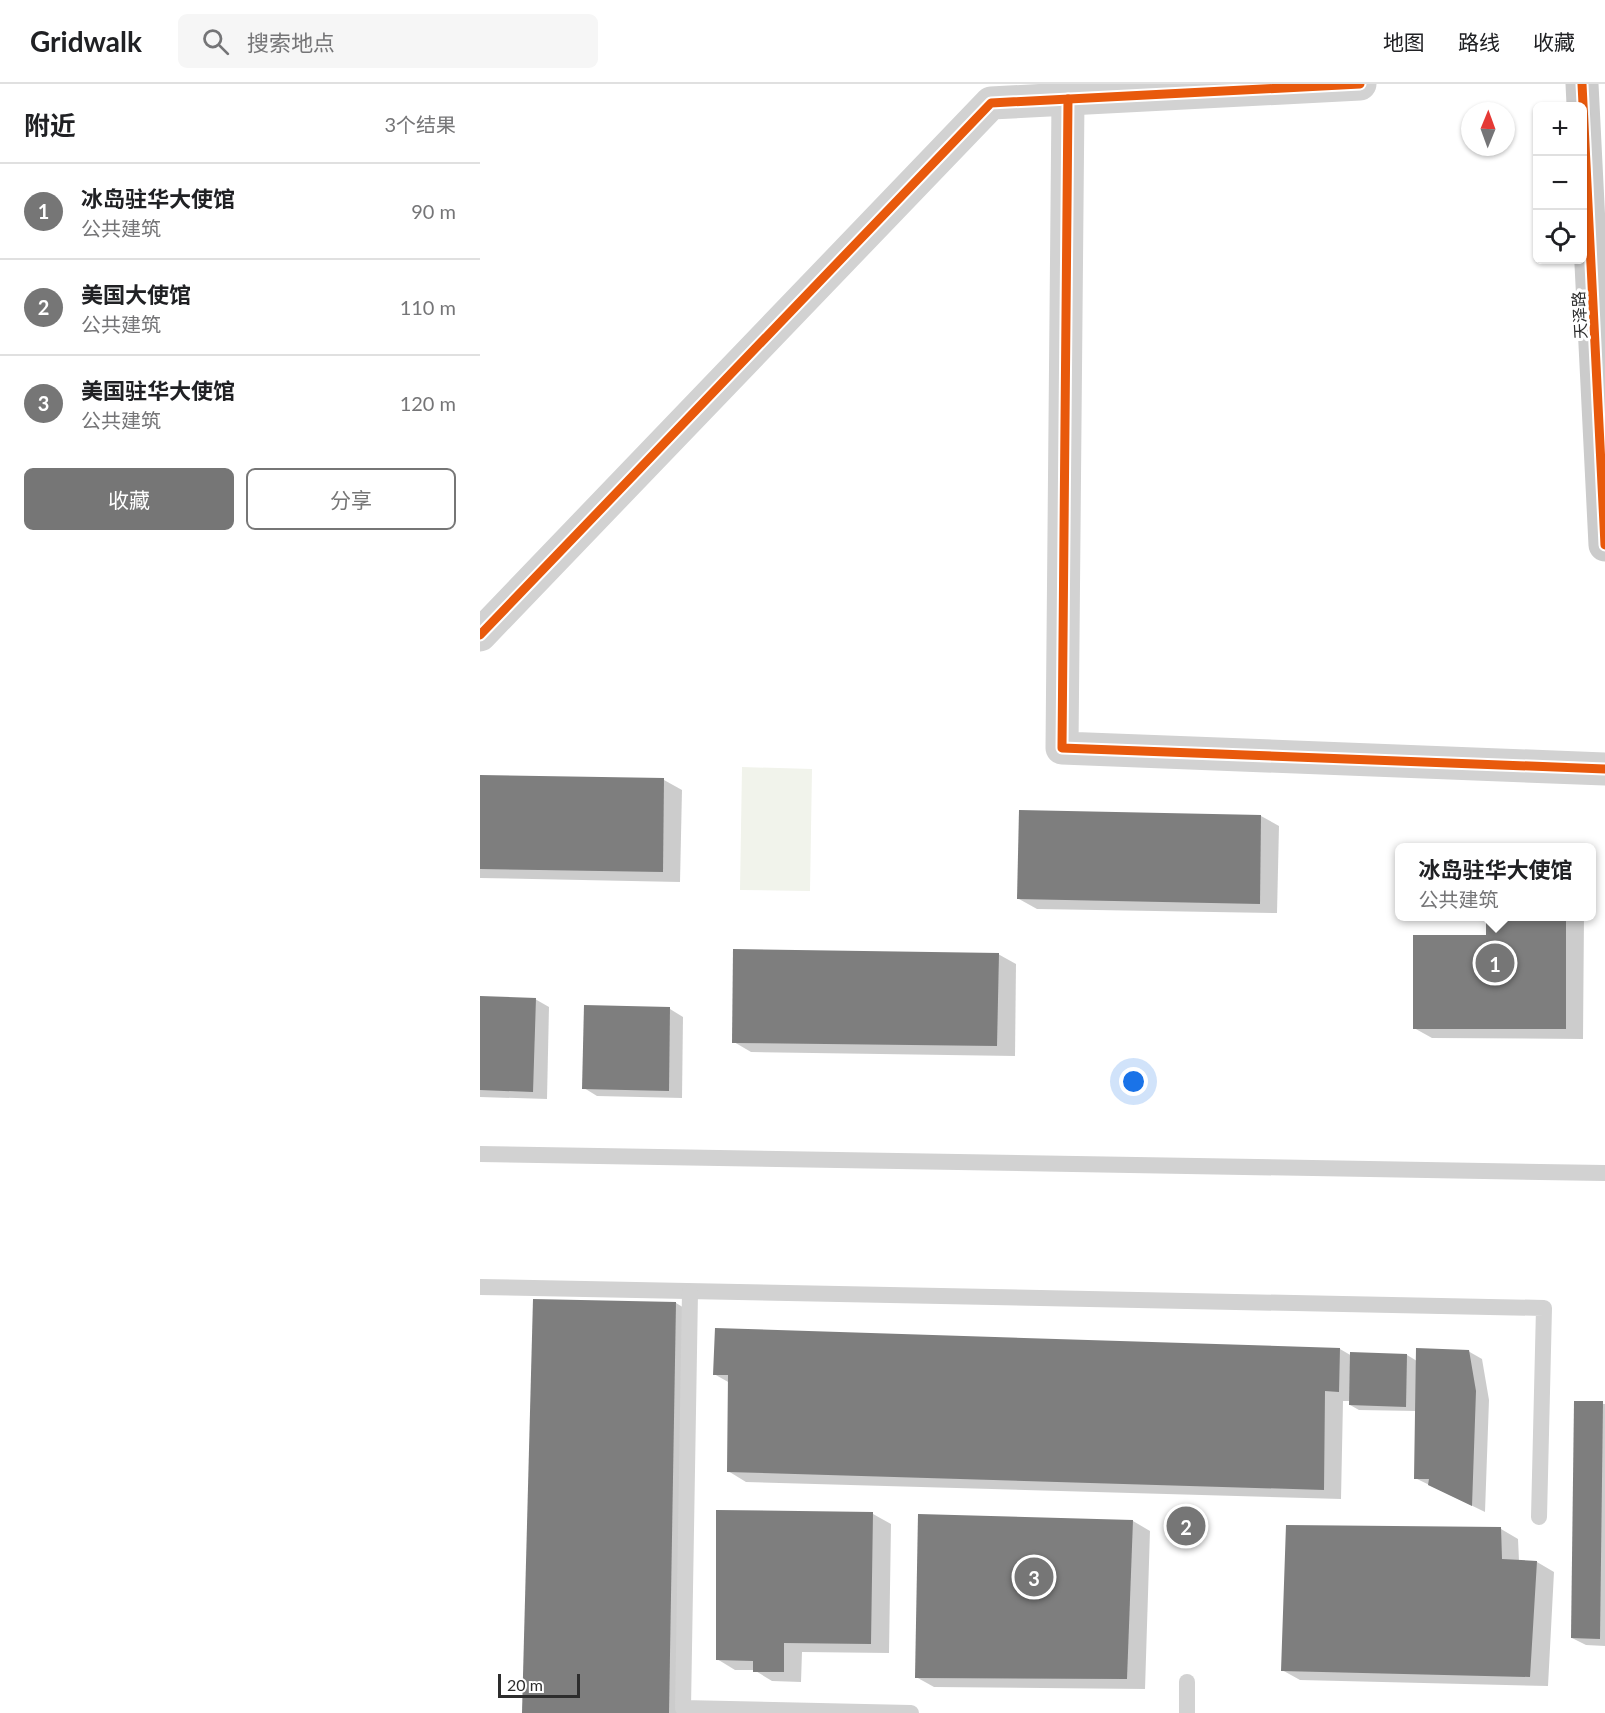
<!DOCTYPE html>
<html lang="zh">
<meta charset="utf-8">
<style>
body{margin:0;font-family:Lato,"Noto Sans SC",sans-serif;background:#f6f6f6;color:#202124}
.controls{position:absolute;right:18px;top:18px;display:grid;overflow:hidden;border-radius:9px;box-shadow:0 2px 4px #0004}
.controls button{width:54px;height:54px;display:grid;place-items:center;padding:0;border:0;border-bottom:2px solid #e0e0e0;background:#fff;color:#202124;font:30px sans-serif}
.compass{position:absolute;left:981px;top:18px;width:54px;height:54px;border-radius:50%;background:#fff;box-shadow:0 2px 4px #0004;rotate:1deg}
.scale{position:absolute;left:18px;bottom:15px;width:82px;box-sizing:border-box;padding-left:6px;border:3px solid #2d2d2d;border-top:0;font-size:16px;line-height:21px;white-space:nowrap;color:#2d2d2d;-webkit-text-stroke:4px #fff;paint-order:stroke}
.you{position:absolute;left:654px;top:998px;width:21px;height:21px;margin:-15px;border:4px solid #fff;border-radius:50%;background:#1a73e8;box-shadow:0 0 0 9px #1a73e833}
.badge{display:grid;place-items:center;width:39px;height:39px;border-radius:50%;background:#767676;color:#fff;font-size:20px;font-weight:700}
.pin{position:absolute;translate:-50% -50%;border:3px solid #fff;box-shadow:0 2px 6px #0006}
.popup{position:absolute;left:915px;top:759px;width:201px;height:78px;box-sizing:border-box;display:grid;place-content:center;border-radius:9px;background:#fff;filter:drop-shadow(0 2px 4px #0005);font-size:20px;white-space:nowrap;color:#757577}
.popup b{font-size:22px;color:#202124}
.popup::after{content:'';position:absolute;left:50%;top:100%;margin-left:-12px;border:12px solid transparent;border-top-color:#fff}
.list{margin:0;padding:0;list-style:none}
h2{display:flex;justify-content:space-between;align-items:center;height:78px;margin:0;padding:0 24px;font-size:26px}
h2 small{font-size:20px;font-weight:400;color:#757577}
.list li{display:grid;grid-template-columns:39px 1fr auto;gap:18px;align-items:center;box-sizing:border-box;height:96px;padding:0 24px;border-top:2px solid #e0e0e0}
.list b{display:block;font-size:22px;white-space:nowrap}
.list p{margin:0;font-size:20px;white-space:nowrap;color:#757577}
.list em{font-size:20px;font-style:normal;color:#757577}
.actions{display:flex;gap:12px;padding:18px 24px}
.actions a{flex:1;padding:14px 0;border:2px solid #767676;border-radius:9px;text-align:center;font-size:21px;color:#767676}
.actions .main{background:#767676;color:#fff}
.icon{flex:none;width:33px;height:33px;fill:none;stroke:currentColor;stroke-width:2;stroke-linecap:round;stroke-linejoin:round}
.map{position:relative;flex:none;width:1125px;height:1629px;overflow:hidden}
header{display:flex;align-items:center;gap:36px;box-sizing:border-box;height:84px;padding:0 30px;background:#fff;border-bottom:2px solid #e0e0e0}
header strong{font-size:28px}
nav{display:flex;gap:33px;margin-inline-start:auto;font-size:21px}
.search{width:420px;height:54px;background:#f6f6f6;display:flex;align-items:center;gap:15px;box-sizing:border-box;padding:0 21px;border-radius:9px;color:#757577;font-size:22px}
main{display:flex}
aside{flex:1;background:#fff}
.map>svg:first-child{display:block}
.green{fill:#f1f3eb}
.shadow{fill:#0003}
.building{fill:#7e7e7e}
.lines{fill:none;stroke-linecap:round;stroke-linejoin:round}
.lane{stroke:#d2d2d2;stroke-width:16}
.street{stroke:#d2d2d2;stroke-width:33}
.secondary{stroke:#cbcbcb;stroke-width:33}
.cycleway-casing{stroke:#fff;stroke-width:13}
.cycleway{stroke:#e8590c;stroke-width:9}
.labels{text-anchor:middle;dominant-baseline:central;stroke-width:6;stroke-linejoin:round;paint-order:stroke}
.street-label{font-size:16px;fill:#2d2d2d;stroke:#fff}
</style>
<header>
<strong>Gridwalk</strong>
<div class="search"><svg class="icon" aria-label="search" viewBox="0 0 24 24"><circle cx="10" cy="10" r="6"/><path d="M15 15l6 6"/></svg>搜索地点</div>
<nav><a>地图</a><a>路线</a><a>收藏</a></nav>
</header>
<main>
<aside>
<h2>附近<small>3个结果</small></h2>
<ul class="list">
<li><span class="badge">1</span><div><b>冰岛驻华大使馆</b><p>公共建筑</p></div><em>90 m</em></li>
<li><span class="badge">2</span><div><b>美国大使馆</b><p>公共建筑</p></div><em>110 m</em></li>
<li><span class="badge">3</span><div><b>美国驻华大使馆</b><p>公共建筑</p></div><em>120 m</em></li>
</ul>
<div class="actions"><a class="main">收藏</a><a>分享</a></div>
</aside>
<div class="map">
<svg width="1125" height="1629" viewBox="0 0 1125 1629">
<rect width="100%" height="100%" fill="#fff"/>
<path class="green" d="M262,683l70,2 -2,122 -70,-1z"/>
<g class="shadow">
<path d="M0,692l184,4 18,10 -2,92 -200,-4z"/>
<path d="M540,727l241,5 18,10 -2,87 -240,-4 -18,-10z"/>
<path d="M1008,832h96l-1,123 -151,-1 -18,-10 74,-91z"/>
<path d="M518,870l18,10 -1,92 -264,-4 -17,-10z"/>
<path d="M0,914l55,1 14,8 -2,92 -67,-2z"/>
<path d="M190,925l13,8 -1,81 -85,-2 -13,-8z"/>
<path d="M196,1219l18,11 -7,399h-164z"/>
<path d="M860,1265l12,7 55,-1 10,6 51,-10 14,8 7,41 -4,112 -70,-34 1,-67 -57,-1 -9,-5 1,-4h-8l-2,98 -595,-17 -18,-11 2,-88 -16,-9z"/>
<path d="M1095,1318l30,2v242l-19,-1 -14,-7z"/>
<path d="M393,1430l18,10 -2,129 -87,-1 -1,30 -29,-1 -18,-11h-19l-18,-11z"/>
<path d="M653,1437l17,10 -5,158 -211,-2 -18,-10z"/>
<path d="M1021,1445l17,10 1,22 18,1 17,10 -6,114 -248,-6 -18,-10z"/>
</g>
<g class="building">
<path d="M0,691l184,3 -1,94 -183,-3z"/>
<path d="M539,726l242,5 -1,89 -243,-5z"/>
<path d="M1006,832h80v113h-153v-94h73z"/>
<path d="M253,865l266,4 -2,93 -265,-3z"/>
<path d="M0,912l56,2 -3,94 -53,-2z"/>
<path d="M104,921l86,2 -1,84 -87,-2z"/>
<path d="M53,1215l143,3 -7,411h-147z"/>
<path d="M235,1244l625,20 -1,44 -14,-1 -1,99 -597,-18 1,-97h-15z"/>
<path d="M936,1264l53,2 7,41 -4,115 -44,-21 1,-6h-15z"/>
<path d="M870,1268l57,2 -1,53 -57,-2z"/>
<path d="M1094,1317h29l-3,238 -29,-1z"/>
<path d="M236,1426l157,2 -2,132 -87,-1v29h-31v-11l-37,-1z"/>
<path d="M438,1430l215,6 -6,159 -212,-1z"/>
<path d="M806,1441l215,2 1,32 35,2 -7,116 -249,-6z"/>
</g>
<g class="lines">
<g class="lane">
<path d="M0,1070l1125,19"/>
<path d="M0,1203l1064,21 -5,209"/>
<path d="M210,1208l-7,416 228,5"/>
<path d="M707,1598v31"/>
</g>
<g class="street">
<path d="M588,15l-6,649 543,21"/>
<path d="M0,551l511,-532 369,-19"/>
</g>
<path class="secondary" d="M1102,0l23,461"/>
<defs>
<g id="cycleway">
<path d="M1102,0l23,461"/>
<path d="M588,15l-6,649 543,21"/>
<path d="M0,551l511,-532 369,-19"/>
</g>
</defs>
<use href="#cycleway" class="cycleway-casing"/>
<use href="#cycleway" class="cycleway"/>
</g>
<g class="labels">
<g class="street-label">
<text transform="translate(1099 231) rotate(-93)">天泽路</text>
</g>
</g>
</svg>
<div class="controls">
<button>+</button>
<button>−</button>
<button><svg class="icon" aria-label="locate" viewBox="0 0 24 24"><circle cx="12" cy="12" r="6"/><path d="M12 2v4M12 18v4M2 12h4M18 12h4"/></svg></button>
</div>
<svg class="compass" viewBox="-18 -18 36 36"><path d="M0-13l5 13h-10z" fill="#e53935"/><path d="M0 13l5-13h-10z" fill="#757577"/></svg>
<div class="scale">20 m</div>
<div class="you"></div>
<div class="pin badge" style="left:1015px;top:879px">1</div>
<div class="popup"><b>冰岛驻华大使馆</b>公共建筑</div>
<div class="pin badge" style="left:706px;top:1442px">2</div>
<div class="pin badge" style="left:554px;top:1493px">3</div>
</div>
</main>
